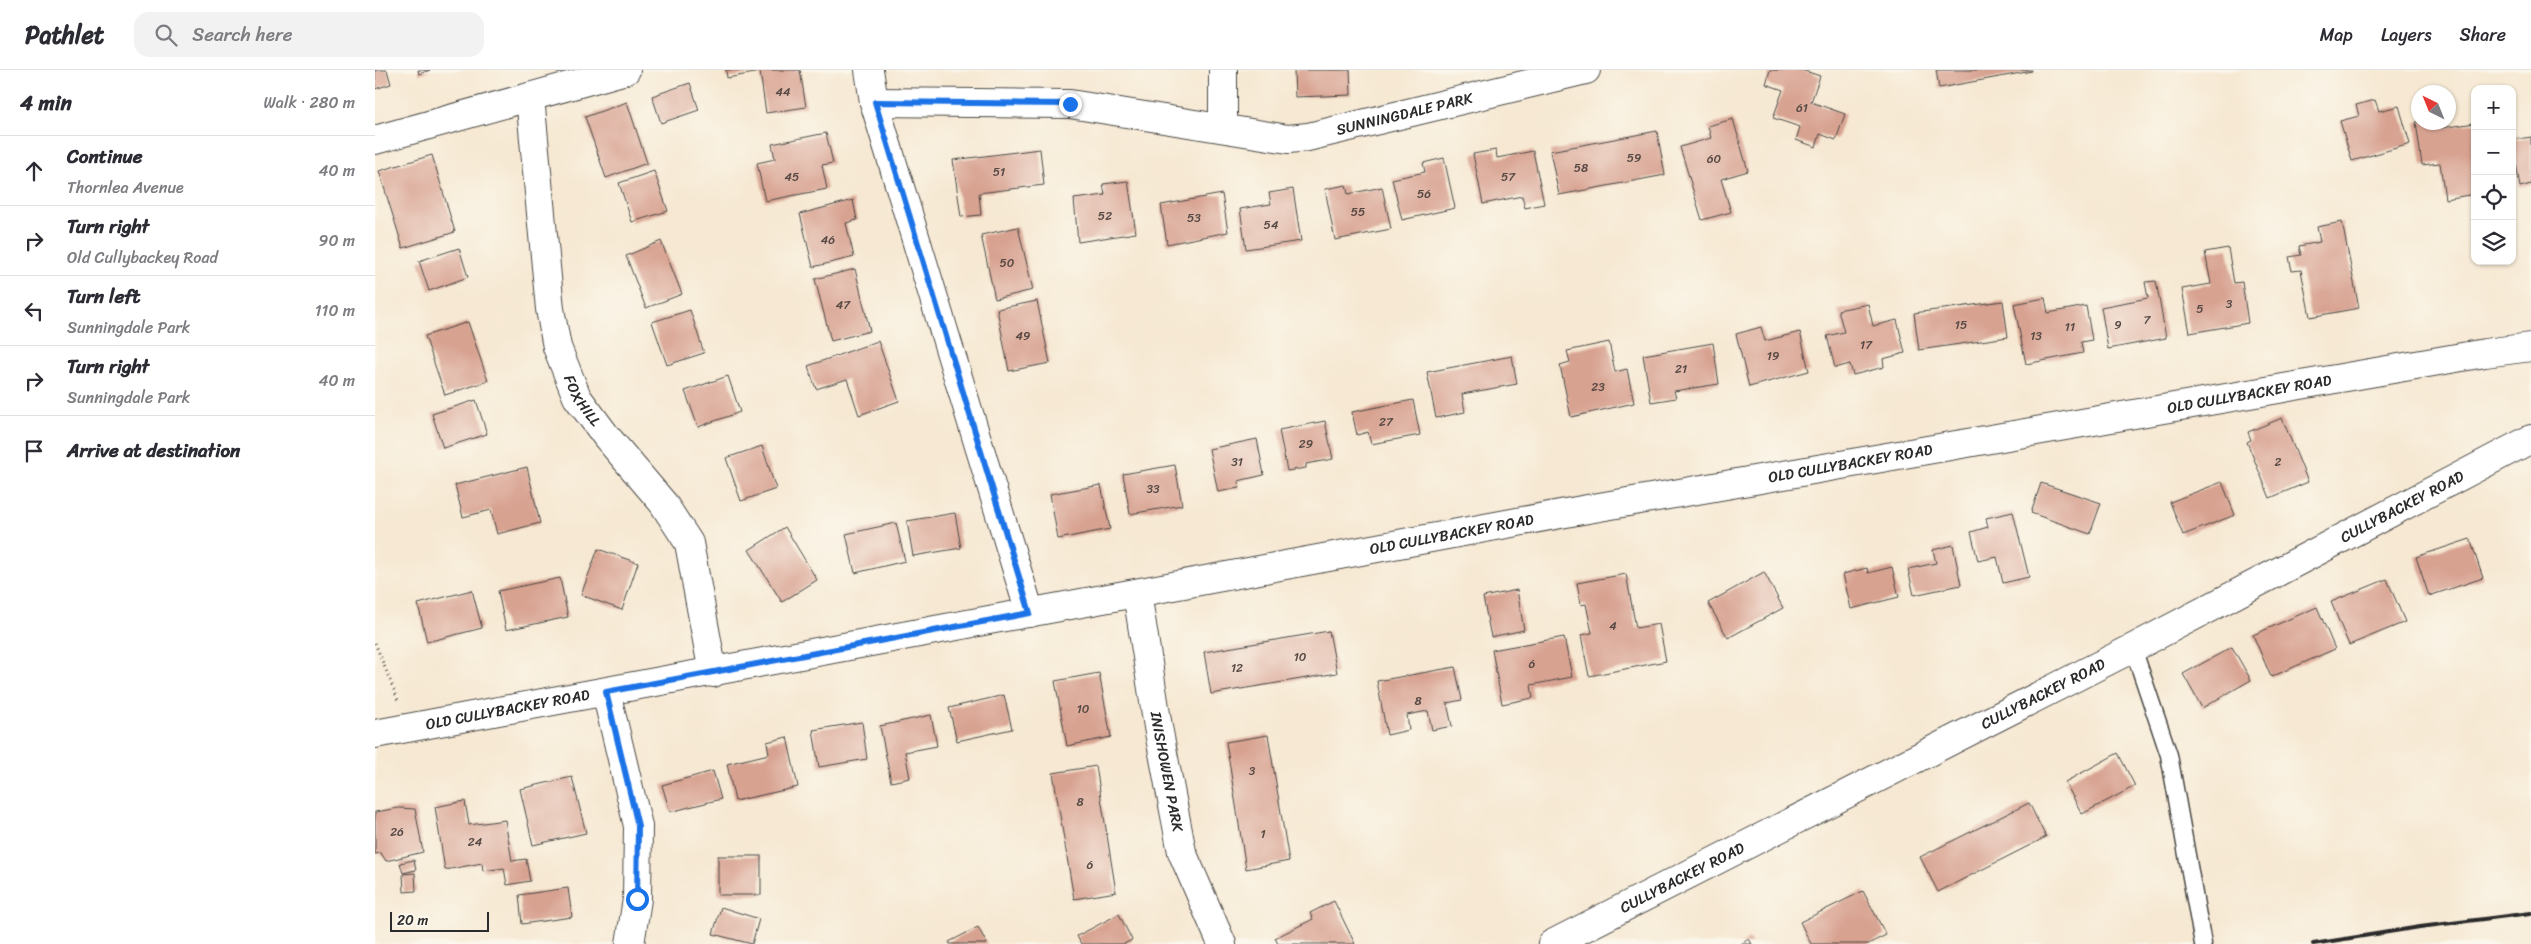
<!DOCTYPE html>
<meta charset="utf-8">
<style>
body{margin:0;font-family:Sriracha,sans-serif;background:#f2f2f3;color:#2b2b33}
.controls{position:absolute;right:15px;top:15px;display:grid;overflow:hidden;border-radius:10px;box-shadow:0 1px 4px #0004}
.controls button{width:45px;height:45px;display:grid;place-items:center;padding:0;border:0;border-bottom:1px solid #e1e1e2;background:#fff;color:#2b2b33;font:25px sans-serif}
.compass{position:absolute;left:2036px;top:15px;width:45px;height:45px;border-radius:50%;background:#fff;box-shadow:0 1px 4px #0004;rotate:317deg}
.scale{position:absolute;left:15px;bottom:12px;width:99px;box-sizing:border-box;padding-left:5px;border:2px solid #2b2b2b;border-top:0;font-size:14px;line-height:18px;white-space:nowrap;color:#2b2b2b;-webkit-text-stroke:4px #fbf7ec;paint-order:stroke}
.stop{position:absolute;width:15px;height:15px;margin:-11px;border:4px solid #1a73e8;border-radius:50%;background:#fff}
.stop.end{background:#1a73e8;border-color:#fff;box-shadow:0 1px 5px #0008}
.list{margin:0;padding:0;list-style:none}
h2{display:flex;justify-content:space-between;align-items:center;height:65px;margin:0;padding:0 20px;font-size:21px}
h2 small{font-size:16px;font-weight:400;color:#7c7c81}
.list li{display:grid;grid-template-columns:32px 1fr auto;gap:15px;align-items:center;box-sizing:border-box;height:70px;padding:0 20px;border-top:1px solid #e1e1e2}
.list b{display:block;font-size:19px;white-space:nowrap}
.list p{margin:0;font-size:16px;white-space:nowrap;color:#7c7c81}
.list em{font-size:16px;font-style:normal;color:#7c7c81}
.icon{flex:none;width:28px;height:28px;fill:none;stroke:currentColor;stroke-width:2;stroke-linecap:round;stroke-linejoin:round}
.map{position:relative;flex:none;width:2156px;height:874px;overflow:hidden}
header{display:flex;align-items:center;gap:30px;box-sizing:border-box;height:70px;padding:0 25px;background:#fff;border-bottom:1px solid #e1e1e2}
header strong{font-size:24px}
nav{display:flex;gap:28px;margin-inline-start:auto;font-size:18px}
.search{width:350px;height:45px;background:#f2f2f3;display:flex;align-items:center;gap:12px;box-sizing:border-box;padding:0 18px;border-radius:15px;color:#7c7c81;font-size:19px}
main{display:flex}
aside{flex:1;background:#fff}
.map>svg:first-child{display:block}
.building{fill:#d8a291}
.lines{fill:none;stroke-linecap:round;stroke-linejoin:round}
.service-casing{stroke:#494744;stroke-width:19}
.minor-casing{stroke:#494744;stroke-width:30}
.tertiary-casing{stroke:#494744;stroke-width:30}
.secondary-casing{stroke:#494744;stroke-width:30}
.path{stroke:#494744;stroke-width:3;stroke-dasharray:1 4;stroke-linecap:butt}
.service{stroke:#fff;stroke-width:16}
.minor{stroke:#fff;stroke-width:28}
.tertiary{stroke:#fff;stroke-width:28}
.secondary{stroke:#fff;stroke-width:28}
.rail{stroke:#2b2b2b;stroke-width:4}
.route{stroke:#1a73e8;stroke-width:6}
.labels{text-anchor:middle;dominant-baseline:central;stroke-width:5;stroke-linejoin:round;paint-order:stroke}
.number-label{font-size:12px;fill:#564944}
.street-label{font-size:15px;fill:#2b2b2b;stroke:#fbf7ec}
</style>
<header>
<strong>Pathlet</strong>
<div class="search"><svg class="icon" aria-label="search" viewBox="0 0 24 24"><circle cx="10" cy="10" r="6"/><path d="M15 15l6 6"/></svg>Search here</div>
<nav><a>Map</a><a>Layers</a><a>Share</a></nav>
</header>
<main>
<aside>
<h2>4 min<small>Walk · 280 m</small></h2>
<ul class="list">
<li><svg class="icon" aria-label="ahead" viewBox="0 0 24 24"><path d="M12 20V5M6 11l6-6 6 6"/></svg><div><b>Continue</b><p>Thornlea Avenue</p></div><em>40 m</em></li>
<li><svg class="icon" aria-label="right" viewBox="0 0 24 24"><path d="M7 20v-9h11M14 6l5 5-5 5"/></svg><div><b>Turn right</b><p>Old Cullybackey Road</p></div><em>90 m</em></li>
<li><svg class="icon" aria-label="left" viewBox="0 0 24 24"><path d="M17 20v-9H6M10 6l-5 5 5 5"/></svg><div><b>Turn left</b><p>Sunningdale Park</p></div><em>110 m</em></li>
<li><svg class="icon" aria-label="right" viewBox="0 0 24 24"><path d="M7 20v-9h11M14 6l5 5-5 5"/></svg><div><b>Turn right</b><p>Sunningdale Park</p></div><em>40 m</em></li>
<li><svg class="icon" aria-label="arrive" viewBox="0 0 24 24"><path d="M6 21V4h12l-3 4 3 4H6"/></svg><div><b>Arrive at destination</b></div></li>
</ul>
</aside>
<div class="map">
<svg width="2156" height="874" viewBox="0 0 2156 874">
<rect width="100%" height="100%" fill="#fbf7ec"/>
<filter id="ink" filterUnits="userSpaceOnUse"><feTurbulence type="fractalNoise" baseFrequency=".02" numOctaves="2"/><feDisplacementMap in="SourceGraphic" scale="10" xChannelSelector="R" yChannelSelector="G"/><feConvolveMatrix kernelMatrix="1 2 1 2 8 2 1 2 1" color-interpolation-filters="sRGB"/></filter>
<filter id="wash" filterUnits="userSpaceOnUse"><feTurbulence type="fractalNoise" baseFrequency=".0096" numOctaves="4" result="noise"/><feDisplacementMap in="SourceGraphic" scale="20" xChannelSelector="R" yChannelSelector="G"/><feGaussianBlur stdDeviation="1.12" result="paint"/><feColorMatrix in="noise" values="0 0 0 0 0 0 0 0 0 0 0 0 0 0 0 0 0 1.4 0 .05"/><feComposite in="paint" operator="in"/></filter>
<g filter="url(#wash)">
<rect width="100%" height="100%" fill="#f6e8d2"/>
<g id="blocks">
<g class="building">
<path d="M0,0h12l4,14 -16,5z"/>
<path d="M43,0h12l-11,4z"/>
<path d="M351,0h74l6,37 -40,6 -6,-41 -33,6z"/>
<path d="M919,0h56l1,25 -56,2z"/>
<path d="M1395,0h32l18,6 -9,26 34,12 -9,26 -16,-6 -4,13 -20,-7 4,-13 -27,-9 10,-28 -17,-6z"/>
<path d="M1561,0h96v1l-93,17z"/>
<path d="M315,13l9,27 -38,13 -9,-27z"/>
<path d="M2000,30l4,11 20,-5 11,38 -58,17 -12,-40 19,-5 -3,-11z"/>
<path d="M252,32l20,61 -41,15 -21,-61z"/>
<path d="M1358,49l15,52 -27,8 10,33 -29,8 -22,-73 31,-9 -3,-12z"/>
<path d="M2041,52h24l1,6 34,-5v71l-30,5 -5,-36 -18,2z"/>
<path d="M1282,61l8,44 -106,20 -9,-44z"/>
<path d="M451,63l7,30 -11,2 5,24 -62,12 -8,-38 18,-4 -3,-15z"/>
<path d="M2156,67v47l-11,3 -8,-47z"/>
<path d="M665,79l4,36 -65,8 2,22 -20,2 -8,-57z"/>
<path d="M1121,80l1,8 36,-7 11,53 -19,4 -3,-12 -39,8 -10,-50z"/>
<path d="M57,85l23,77 -52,16 -24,-77z"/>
<path d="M1069,88l11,50 -53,12 -10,-41 33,-7 -2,-9z"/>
<path d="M279,101l14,40 -36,11 -13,-39z"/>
<path d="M753,111l8,52 -58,9 -4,-43 31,-4 -2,-11z"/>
<path d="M971,115l2,9 34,-7 9,42 -56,11 -10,-51z"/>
<path d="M918,119l8,52 -55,8 -6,-40 31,-5 -2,-11z"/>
<path d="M847,124l6,38 -61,12 -6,-39z"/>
<path d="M478,130l4,20 -11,3 8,34 -41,10 -13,-53z"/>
<path d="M1967,152l17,86 -49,9 -9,-47 -9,1 -3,-14 12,-2 -2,-9 21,-4 -3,-15z"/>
<path d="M643,157l15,63 -38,9 -14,-64z"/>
<path d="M286,171l21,53 -36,14 -20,-52z"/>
<path d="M84,178l9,29 -39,14 -10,-30z"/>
<path d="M1853,178l6,35 8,-1 6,41 -58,10 -8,-44 29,-5 -6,-32z"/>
<path d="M480,199l15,62 -39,10 -16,-62z"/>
<path d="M1781,211l10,57 -58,11 -7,-42 47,-9 -3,-16z"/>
<path d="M1670,228l3,15 38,-7 6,34 -11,2 2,11 -57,11 -12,-60z"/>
<path d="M662,231l13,62 -41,8 -12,-62z"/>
<path d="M1628,231l5,36 -89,13 -5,-37z"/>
<path d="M1493,234l5,22 24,-6 8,33 -22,6 1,8 -31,8 -3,-11 -15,4 -8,-32 17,-4 -6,-22z"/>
<path d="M315,240l14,43 -37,12 -15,-43z"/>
<path d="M93,252l20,59 -43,14 -20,-59z"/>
<path d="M1386,257l4,14 35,-9 9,39 -60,16 -13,-53z"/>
<path d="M503,271l21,60 -40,14 -12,-36 -31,10 -8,-23z"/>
<path d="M1234,272l6,30 12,-3 7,34 -63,14 -11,-52 10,-3 -3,-11z"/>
<path d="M1338,273l6,41 -45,7 2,7 -25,4 -8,-47z"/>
<path d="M1137,286l5,28 -55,10 3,18 -29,6 -9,-46z"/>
<path d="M353,306l12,36 -42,15 -13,-36z"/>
<path d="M101,330l11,34 -44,14 -11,-34z"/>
<path d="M1038,330l7,35 -49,9 -3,-12 -11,3 -5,-23z"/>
<path d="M1907,348l26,64 -38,16 -23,-56 4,-2 -3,-8z"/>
<path d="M950,351l8,38 -27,5v4l-19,3 -8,-41z"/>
<path d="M882,369l7,36 -26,6 1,7 -21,4 -9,-43z"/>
<path d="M387,376l14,43 -35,12 -15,-43z"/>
<path d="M800,395l7,40 -52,9 -7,-40z"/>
<path d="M152,397l13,56 -43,11 -6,-24 -28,7 -8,-32z"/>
<path d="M1847,412l13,33 -52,20 -13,-33z"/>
<path d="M1666,413l60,20 -11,31 -59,-21z"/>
<path d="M726,415l9,44 -52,10 -8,-45z"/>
<path d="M1638,442l16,65 -26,6 -6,-26 -19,4 -7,-29 17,-5 -2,-9z"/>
<path d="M580,443l6,35 -48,8 -6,-35z"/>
<path d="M521,453l9,38 -50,12 -9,-39z"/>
<path d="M410,457l32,53 -35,22 -33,-52z"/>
<path d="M2095,469l13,39 -54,18 -13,-39z"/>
<path d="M1578,475l8,40 -47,10 -6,-26 28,-6 -3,-13z"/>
<path d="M223,479l40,14 -16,47 -41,-15z"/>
<path d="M1517,497l7,30 -48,12 -8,-35 24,-6 1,5z"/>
<path d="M1389,502l19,36 -55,30 -20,-35z"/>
<path d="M1251,504l10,54 23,-4 7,37 -77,15 -8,-41 11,-2 -6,-29 -5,1 -4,-22z"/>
<path d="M185,508l8,39 -62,13 -8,-39z"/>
<path d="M2012,509l18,43 -56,23 -18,-43z"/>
<path d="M97,520l10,38 -55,14 -9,-38z"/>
<path d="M1142,520l7,40 -33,7 -8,-40z"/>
<path d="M1942,537l18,42 -64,28 -18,-42z"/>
<path d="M954,561l8,42 -126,21 -7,-42z"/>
<path d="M1189,567l8,40 -41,8 2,13 -31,6 -10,-54z"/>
<path d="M1857,577l19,33 -49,28 -19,-34z"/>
<path d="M1080,597l7,33 -15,3 5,23 -20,4 -4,-19 -21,4 2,15 -22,5 -10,-54z"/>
<path d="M724,603l12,64 -44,9 -12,-65z"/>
<path d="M629,625l8,34 -55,12 -8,-33z"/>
<path d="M556,645l6,31 -32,6 5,26 -19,4 -11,-56z"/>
<path d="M487,652l5,37 -48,8 -6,-37z"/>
<path d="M893,665l21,126 -43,8 -20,-127z"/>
<path d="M412,667l11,50 -63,14 -8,-37 42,-10 -2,-12z"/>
<path d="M1743,683l17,33 -53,28 -17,-32z"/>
<path d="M721,696l20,126 -42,7 -21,-126z"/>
<path d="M338,701l8,28 -51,13 -8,-27z"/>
<path d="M197,707l14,56 -53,12 -13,-56z"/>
<path d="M90,731l4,24 36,-5 7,41 14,-2 4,22 -23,4 -3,-17 -21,3 -1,-8 -37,7 -10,-63z"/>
<path d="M1654,733l17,34 -108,55 -18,-35z"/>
<path d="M24,738l16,1 8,43 -37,9 -5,-8 -6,1v-42z"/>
<rect x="343" y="786" width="43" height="39"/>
<path d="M39,790l2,10 -13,3 -3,-10z"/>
<path d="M40,803l1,18 -12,1 -1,-18z"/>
<path d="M193,818l4,29 -50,7 -3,-29z"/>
<path d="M1488,821l23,44 -18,9h-57l-11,-22z"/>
<path d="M959,831l21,43h-77l-3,-6 38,-19 -3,-6z"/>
<path d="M346,837l38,12 -7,25 -39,-10z"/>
<path d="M744,844l13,26 -8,4h-43l-4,-8z"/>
<path d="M603,857l9,17h-37l-1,-2z"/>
<path d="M1374,869l3,5h-11z"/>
</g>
</g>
</g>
<g filter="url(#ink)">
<use href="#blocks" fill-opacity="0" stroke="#494744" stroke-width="1"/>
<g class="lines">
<defs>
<path id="service" d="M1758,578l36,107 34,189"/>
<g id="minor">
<path d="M494,0l5,32 156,511"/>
<path id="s1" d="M155,27l20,212 7,38 20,50 29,39 57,67 26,40 24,130"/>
<path id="s2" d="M499,32l196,2 218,35 20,-2 278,-67"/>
<path d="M848,57v-57"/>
<path d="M0,70l251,-70"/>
<path id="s3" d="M762,523l21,134 24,125 40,92"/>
<path d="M231,622l32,134 -1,73 -7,45"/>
</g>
<g id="tertiary">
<path id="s4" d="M0,664l1207,-224 903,-157 46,-6"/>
</g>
<g id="secondary">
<path id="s5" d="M1177,874l581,-296 398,-209"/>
</g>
</defs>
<use href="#service" class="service-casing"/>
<use href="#minor" class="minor-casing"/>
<use href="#tertiary" class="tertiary-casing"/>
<use href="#secondary" class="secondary-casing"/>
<path class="path" d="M0,573l23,57"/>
<use href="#service" class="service"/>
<use href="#minor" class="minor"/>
<use href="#tertiary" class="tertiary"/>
<use href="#secondary" class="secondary"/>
<path class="rail" d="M1938,874l107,-17 111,-14"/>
</g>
</g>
<g class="lines" filter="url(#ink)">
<path class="route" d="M262,829l1,-73 -32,-134 424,-79 -155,-511 195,2"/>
</g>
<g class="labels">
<g class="number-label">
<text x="408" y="22">44</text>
<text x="1427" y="38">61</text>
<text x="1259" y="88">59</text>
<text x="1339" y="89">60</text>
<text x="1206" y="98">58</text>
<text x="624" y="102">51</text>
<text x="417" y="107">45</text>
<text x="1133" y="107">57</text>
<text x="1049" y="124">56</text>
<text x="983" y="142">55</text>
<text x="730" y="146">52</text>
<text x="819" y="148">53</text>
<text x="896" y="155">54</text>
<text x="453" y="170">46</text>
<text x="632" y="193">50</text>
<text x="1854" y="234">3</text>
<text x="468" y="235">47</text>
<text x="1825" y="239">5</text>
<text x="1772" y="250">7</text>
<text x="1586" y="255">15</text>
<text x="1743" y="255">9</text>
<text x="1695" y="257">11</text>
<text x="648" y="266">49</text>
<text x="1661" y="266">13</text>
<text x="1491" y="275">17</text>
<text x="1398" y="286">19</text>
<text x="1306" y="299">21</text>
<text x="1223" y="317">23</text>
<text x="1011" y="352">27</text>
<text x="931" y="374">29</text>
<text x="862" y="392">31</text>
<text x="1903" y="392">2</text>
<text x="778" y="419">33</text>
<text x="1238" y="556">4</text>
<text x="925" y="587">10</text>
<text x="1157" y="594">6</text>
<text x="862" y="598">12</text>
<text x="1043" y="631">8</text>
<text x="708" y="639">10</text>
<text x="877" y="701">3</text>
<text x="705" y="732">8</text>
<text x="22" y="762">26</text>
<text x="888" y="764">1</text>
<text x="100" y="772">24</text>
<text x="715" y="795">6</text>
</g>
<g class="street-label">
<text stroke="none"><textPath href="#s2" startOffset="536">SUNNINGDALE PARK</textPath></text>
<text stroke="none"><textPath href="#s4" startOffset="1905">OLD CULLYBACKEY ROAD</textPath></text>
<text stroke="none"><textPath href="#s1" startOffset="311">FOXHILL</textPath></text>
<text stroke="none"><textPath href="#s4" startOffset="1500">OLD CULLYBACKEY ROAD</textPath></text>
<text stroke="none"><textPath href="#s5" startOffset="956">CULLYBACKEY ROAD</textPath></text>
<text stroke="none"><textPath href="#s4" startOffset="1095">OLD CULLYBACKEY ROAD</textPath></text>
<text stroke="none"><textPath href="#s5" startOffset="551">CULLYBACKEY ROAD</textPath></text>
<text stroke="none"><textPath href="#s4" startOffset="135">OLD CULLYBACKEY ROAD</textPath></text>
<text stroke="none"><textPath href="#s3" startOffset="181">INISHOWEN PARK</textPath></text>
<text stroke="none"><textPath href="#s5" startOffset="146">CULLYBACKEY ROAD</textPath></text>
</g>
</g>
</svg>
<div class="controls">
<button>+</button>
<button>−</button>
<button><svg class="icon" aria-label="locate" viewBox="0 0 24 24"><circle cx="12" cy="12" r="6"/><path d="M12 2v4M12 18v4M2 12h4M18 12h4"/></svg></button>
<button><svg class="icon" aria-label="layers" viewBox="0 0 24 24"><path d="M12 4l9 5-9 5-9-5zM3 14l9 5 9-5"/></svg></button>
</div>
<svg class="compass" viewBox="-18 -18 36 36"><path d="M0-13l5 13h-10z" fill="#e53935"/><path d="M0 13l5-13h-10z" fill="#7c7c81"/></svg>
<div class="scale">20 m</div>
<div class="stop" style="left:262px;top:829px"></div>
<div class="stop end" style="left:695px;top:34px"></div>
</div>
</main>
